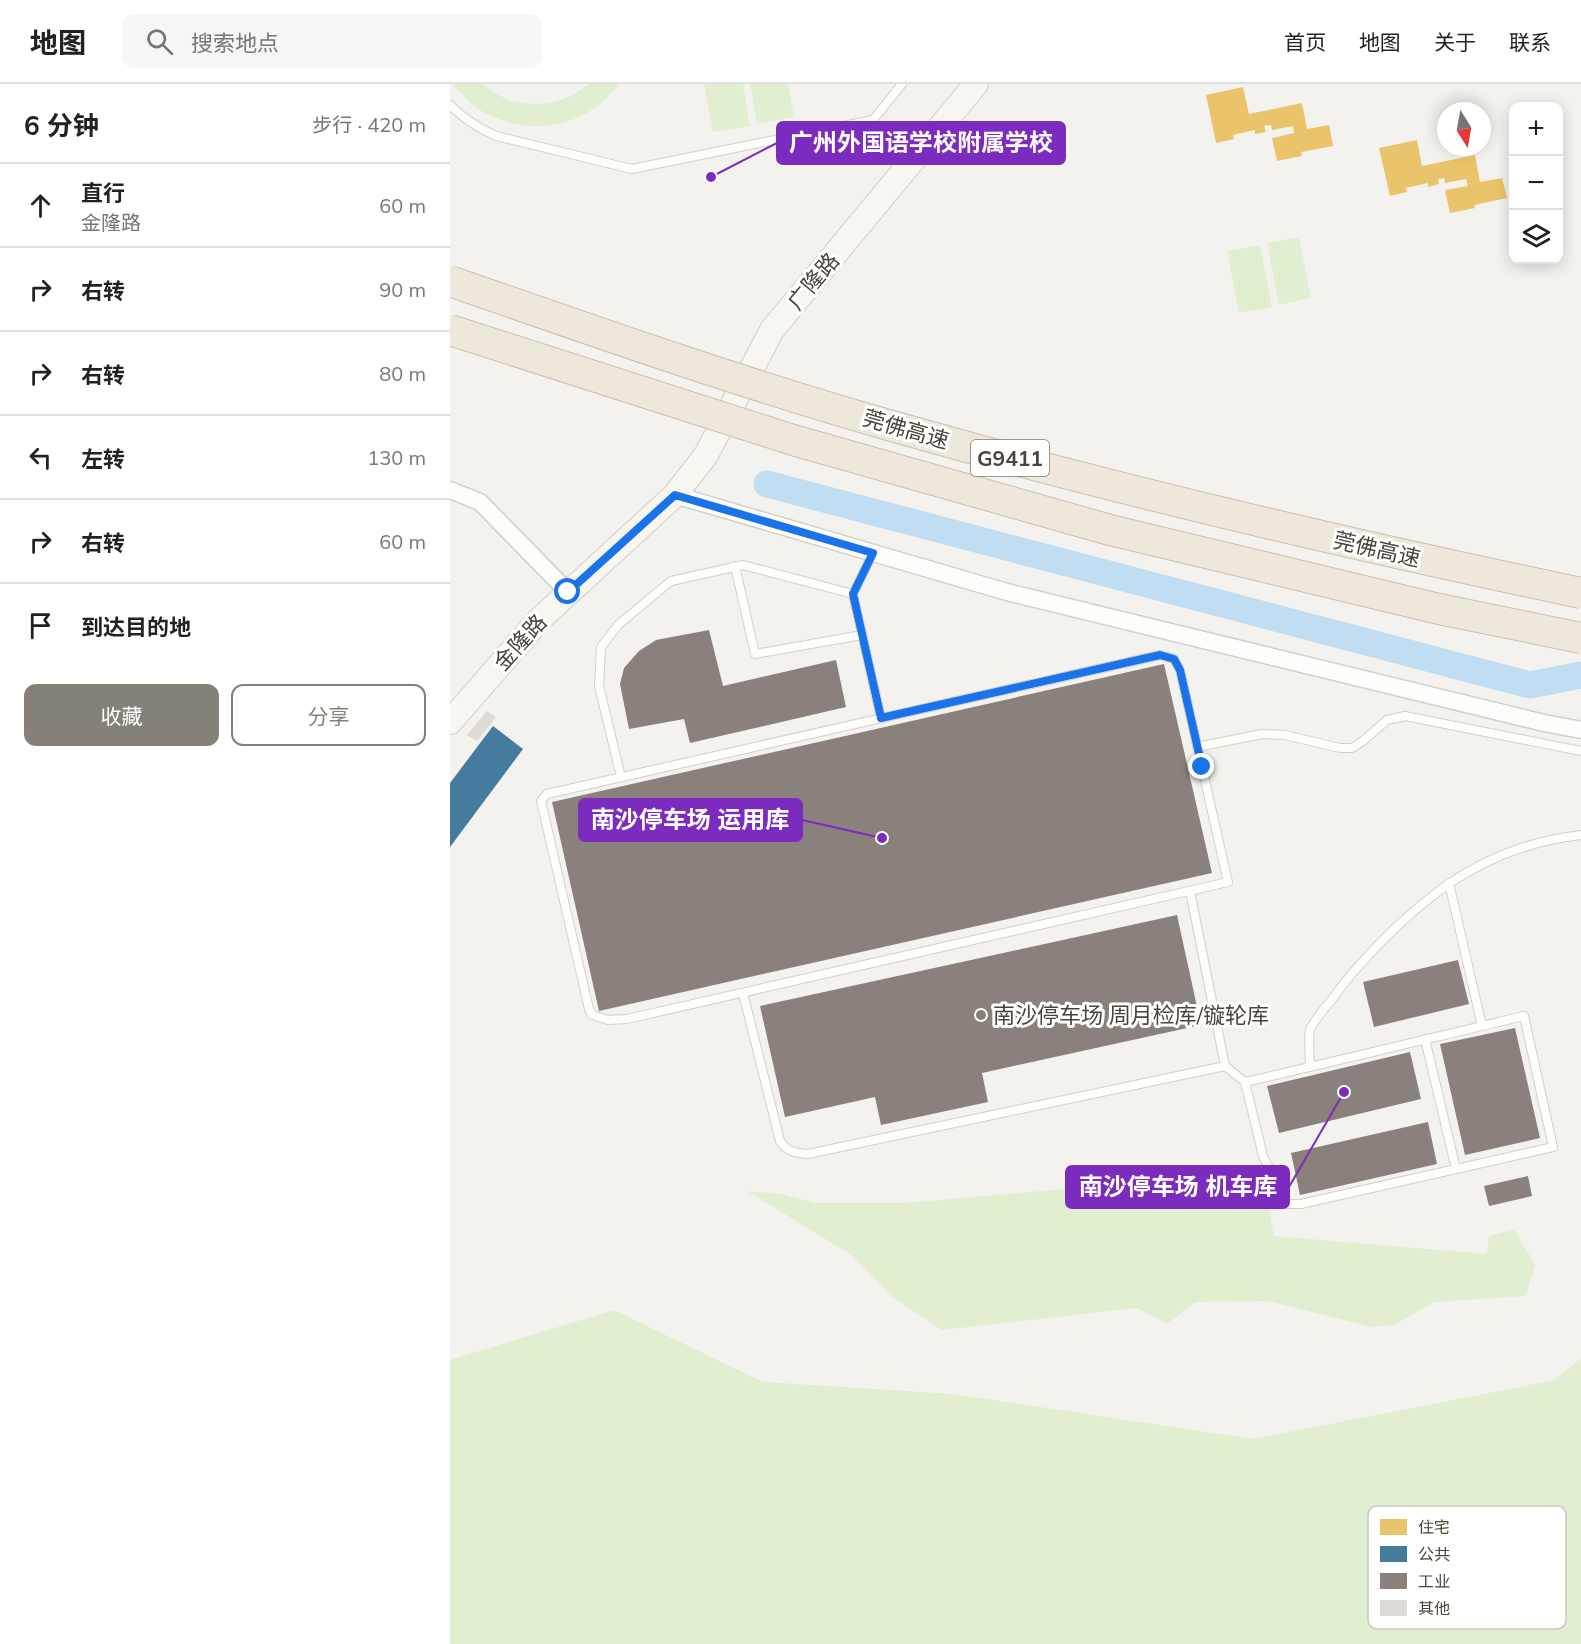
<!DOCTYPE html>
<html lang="zh">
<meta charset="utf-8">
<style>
body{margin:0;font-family:Mulish,"Noto Sans SC",sans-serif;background:#f6f6f6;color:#222}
.controls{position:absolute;right:18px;top:18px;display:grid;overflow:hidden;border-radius:12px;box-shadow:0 3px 15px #0003}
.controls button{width:54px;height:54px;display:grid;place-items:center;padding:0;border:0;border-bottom:2px solid #e0e0e0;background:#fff;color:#222;font:30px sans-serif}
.compass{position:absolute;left:987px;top:18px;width:54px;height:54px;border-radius:50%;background:#fff;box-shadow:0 3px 15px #0003;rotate:169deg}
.stop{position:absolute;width:18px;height:18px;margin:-14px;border:4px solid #1a73e8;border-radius:50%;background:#fff}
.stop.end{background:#1a73e8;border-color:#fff;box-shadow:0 2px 6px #0008}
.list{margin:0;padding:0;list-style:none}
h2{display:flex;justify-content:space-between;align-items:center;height:78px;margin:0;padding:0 24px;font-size:26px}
h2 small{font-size:20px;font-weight:400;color:#767676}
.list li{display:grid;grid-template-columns:39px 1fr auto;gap:18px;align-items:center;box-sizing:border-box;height:84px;padding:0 24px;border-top:2px solid #e0e0e0}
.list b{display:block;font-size:22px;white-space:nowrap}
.list p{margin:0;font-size:20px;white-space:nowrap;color:#767676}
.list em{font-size:20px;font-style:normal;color:#767676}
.actions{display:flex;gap:12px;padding:18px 24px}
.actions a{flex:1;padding:14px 0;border:2px solid #868178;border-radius:12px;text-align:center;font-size:21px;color:#868178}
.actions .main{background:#868178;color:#fff}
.icon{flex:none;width:33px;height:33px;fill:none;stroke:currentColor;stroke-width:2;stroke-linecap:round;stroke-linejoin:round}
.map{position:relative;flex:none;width:1131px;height:1560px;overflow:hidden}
header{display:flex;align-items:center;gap:36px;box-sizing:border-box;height:84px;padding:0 30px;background:#fff;border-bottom:2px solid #e0e0e0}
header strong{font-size:28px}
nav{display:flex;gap:33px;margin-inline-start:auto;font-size:21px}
.search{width:420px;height:54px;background:#f6f6f6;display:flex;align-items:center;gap:15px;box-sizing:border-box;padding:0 21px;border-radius:12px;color:#767676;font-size:22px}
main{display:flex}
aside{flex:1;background:#fff}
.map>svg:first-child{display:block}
.green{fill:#e1eecf}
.homes{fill:#e9c46a}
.public{fill:#457b9d}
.industry{fill:#8a817c}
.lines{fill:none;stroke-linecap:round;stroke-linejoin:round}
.river{stroke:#c0ddf1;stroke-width:27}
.building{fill:#dedbd6}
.lane-casing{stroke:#d2d0cb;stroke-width:10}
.street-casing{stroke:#d2d0cb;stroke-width:19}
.secondary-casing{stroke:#d3cfc5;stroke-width:26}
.lane{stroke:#fdfdfc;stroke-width:8}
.street{stroke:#fdfdfc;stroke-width:16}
.secondary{stroke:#f7f6f1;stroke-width:24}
.highway-bridge-casing{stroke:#ccbfa9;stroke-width:32;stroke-linecap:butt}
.highway-bridge{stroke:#ede8db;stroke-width:30}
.route{stroke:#1a73e8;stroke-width:8}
.poi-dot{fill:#868178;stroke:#fff;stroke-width:2}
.labels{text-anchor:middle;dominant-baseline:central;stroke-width:6;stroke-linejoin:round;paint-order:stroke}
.shield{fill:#fff;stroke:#817c74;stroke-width:1.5}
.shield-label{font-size:21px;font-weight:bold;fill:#4b4439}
.street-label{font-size:22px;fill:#4b4439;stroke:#fff}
.poi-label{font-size:22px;fill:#4b4439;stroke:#fff;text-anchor:start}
.key{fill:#fff;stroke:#c9c7c4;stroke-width:1.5}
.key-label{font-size:16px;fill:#4b4439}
.leader{fill:none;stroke:#7b2cbf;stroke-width:2}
.callout-dot{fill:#7b2cbf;stroke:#fff;stroke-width:2}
.callout{fill:#7b2cbf;stroke:#7b2cbf;stroke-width:2}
.callout-label{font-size:24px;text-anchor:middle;font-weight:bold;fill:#fff}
</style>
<header>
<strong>地图</strong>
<div class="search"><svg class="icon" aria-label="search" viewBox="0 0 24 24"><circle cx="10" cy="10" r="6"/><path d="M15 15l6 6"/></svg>搜索地点</div>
<nav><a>首页</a><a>地图</a><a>关于</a><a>联系</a></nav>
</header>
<main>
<aside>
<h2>6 分钟<small>步行 · 420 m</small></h2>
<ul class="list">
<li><svg class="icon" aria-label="ahead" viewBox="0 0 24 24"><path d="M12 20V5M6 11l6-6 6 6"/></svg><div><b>直行</b><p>金隆路</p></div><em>60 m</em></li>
<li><svg class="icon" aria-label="right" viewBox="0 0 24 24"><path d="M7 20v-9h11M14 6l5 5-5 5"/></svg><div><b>右转</b></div><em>90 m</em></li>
<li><svg class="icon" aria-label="right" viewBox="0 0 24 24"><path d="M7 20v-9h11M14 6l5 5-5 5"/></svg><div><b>右转</b></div><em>80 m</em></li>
<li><svg class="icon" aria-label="left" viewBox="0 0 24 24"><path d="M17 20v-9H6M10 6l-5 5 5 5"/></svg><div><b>左转</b></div><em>130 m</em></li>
<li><svg class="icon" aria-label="right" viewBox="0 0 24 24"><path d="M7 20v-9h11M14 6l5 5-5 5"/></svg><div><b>右转</b></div><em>60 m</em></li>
<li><svg class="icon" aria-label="arrive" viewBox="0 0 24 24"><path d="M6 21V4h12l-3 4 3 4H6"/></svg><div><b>到达目的地</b></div></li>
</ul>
<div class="actions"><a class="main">收藏</a><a>分享</a></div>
</aside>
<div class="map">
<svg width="1131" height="1560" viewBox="0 0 1131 1560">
<rect width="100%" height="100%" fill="#f4f2ee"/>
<g class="green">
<path d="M3,0h30l13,10 13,6 14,3 13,1 14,-1 14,-4 12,-6 13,-9h30c-39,56 -127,56 -166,0z"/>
<path d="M254,0h39l7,42 -37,6z"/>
<path d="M300,0h38l6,33 -37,7z"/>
<path d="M849,153l12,61 -32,7 -12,-62z"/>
<path d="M810,161l12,62 -33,6 -12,-62z"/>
<path d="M749,1090l69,30 6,32 213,18 2,-18 25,-6 21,34 -9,32 -92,6 -38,22 -25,3 -103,-26 -73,1 -28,22 -30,-16 -195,22 -49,-32 -43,-44 -103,-63 35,3 33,9h90l204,-18z"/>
<path d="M164,1226l149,72 191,12 299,45 302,-59 26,-22v286h-1131v-284z"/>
</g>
<g class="homes">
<path d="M793,3l6,27 53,-11 5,26 22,-4 4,21 -32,6 1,4 -25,5 -5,-23 22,-5 -1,-7 -21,4 -1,-5 -7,1 2,6 -11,2v-4l-22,5 1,4 -18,4 -10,-48z"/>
<path d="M967,56l5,26 53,-11 5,27 22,-4 5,20 -33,7 1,3 -25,5 -5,-23 23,-4 -2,-7 -21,4 -1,-5 -6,1 1,5 -11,3v-4l-22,5 1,4 -17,4 -11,-48z"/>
</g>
<path class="public" d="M43,642l30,23 -73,98v-64z"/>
<g class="industry">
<path d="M259,546l14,56 113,-26 10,47 -156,36 -6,-24 -55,10 -9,-45 4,-16 15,-17 17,-11z"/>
<path d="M714,580l48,209 -613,138 -47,-209z"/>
<path d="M727,831l24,110 -219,48 6,29 -107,23 -6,-28 -90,20 -25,-111z"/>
<path d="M1008,876l11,44 -95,23 -11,-45z"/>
<path d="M1065,944l25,110 -75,17 -25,-111z"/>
<path d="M960,968l11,47 -142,34 -12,-47z"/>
<path d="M978,1038l9,42 -137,31 -9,-42z"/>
<path d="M1078,1092l4,20 -43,10 -5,-20z"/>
</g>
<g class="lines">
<path class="river" d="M317,400l763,201 51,-10"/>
</g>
<path class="building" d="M37,627l9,6 -19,24 -10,-6z"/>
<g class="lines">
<defs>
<g id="lane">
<path d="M0,21c14,14 28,23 46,31l136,33 241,-49 29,-36"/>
<path d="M423,469l-20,41 28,124"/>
<path d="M285,482l20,88 107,-19"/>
<path d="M710,571l14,4 6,11 48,212 -601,137 -19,1 -16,-5 -3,-6 -48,-208 6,-7z"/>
<path d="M747,663l65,-13 23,1 55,13h12l11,-7 24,-21 18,-4 176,35"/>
<path d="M171,693l-22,-91 2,-39 18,-23 52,-43 72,-16 110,29"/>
<path d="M999,799l33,143"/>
<path d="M293,909l37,148c7,11 16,12 28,13l417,-88 -35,-175"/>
<path d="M775,982l20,16c93,-21 186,-44 279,-66l29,131 -97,22 -31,-130"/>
<path d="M860,983c0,-11 -2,-26 0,-37 2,-8 21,-29 27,-37 12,-18 27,-33 42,-49 59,-60 116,-99 202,-109"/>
<path d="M795,998l18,74 24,48h14l155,-35"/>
</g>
<g id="street">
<path d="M0,406l30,12 89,91"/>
<path d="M225,411l332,97 537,131 37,7"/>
</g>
<path id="secondary" d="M0,638l88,-101 137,-126 31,-40 66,-125 204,-246"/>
</defs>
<use href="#lane" class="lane-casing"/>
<use href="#street" class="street-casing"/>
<use href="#secondary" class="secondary-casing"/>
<use href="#lane" class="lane"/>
<use href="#street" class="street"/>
<use href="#secondary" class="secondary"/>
<defs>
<g id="highway-bridge">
<path d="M0,197c149,52 297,104 449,147 225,64 453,117 682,165"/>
<path d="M0,246l343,110 317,90 329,79 142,29"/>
</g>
</defs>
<use href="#highway-bridge" class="highway-bridge-casing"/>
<use href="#highway-bridge" class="highway-bridge"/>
</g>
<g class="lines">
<path class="route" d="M118,508l107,-97 198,58 -20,41 28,124 279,-63 14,4 6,11 22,97"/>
</g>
<circle class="poi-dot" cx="531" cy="931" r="6"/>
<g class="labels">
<rect class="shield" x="521" y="356" width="78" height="36" rx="4.5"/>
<g class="shield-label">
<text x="560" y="374">G9411</text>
</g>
<g class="street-label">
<text transform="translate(363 197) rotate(-50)">广隆路</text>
<text transform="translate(456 345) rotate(16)">莞佛高速</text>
<text transform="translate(927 465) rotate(13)">莞佛高速</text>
<text transform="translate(70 558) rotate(-48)">金隆路</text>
</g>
<g class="poi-label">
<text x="543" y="931">南沙停车场 周月检库/镟轮库</text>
</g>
</g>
<rect x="918" y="1422" width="198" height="123" rx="9" class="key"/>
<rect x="930" y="1435" width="27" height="16" fill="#e9c46a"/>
<rect x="930" y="1462" width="27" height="16" fill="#457b9d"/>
<rect x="930" y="1489" width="27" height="16" fill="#8a817c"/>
<rect x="930" y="1516" width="27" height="16" fill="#dedbd6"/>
<g class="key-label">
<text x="968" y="1449">住宅</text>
<text x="968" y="1476">公共</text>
<text x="968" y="1503">工业</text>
<text x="968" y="1530">其他</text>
</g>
<path class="leader" d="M261 93L327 59M432 754L352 736M894 1008L839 1103"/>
<g class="callout-dot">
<circle cx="261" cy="93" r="6"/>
<circle cx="432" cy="754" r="6"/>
<circle cx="894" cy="1008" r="6"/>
</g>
<g class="callout">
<rect x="327" y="38" width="288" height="42" rx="6"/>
<rect x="129" y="715" width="223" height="42" rx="6"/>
<rect x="616" y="1082" width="223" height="42" rx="6"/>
</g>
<g class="callout-label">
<text x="471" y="67">广州外国语学校附属学校</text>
<text x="240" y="744">南沙停车场 运用库</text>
<text x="728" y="1111">南沙停车场 机车库</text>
</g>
</svg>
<div class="controls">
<button>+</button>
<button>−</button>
<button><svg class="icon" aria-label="layers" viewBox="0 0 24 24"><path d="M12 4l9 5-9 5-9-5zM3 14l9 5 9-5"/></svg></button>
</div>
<svg class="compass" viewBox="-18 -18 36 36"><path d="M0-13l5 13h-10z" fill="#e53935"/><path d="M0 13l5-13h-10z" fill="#767676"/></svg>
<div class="stop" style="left:118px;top:508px"></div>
<div class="stop end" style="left:752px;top:683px"></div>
</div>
</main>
